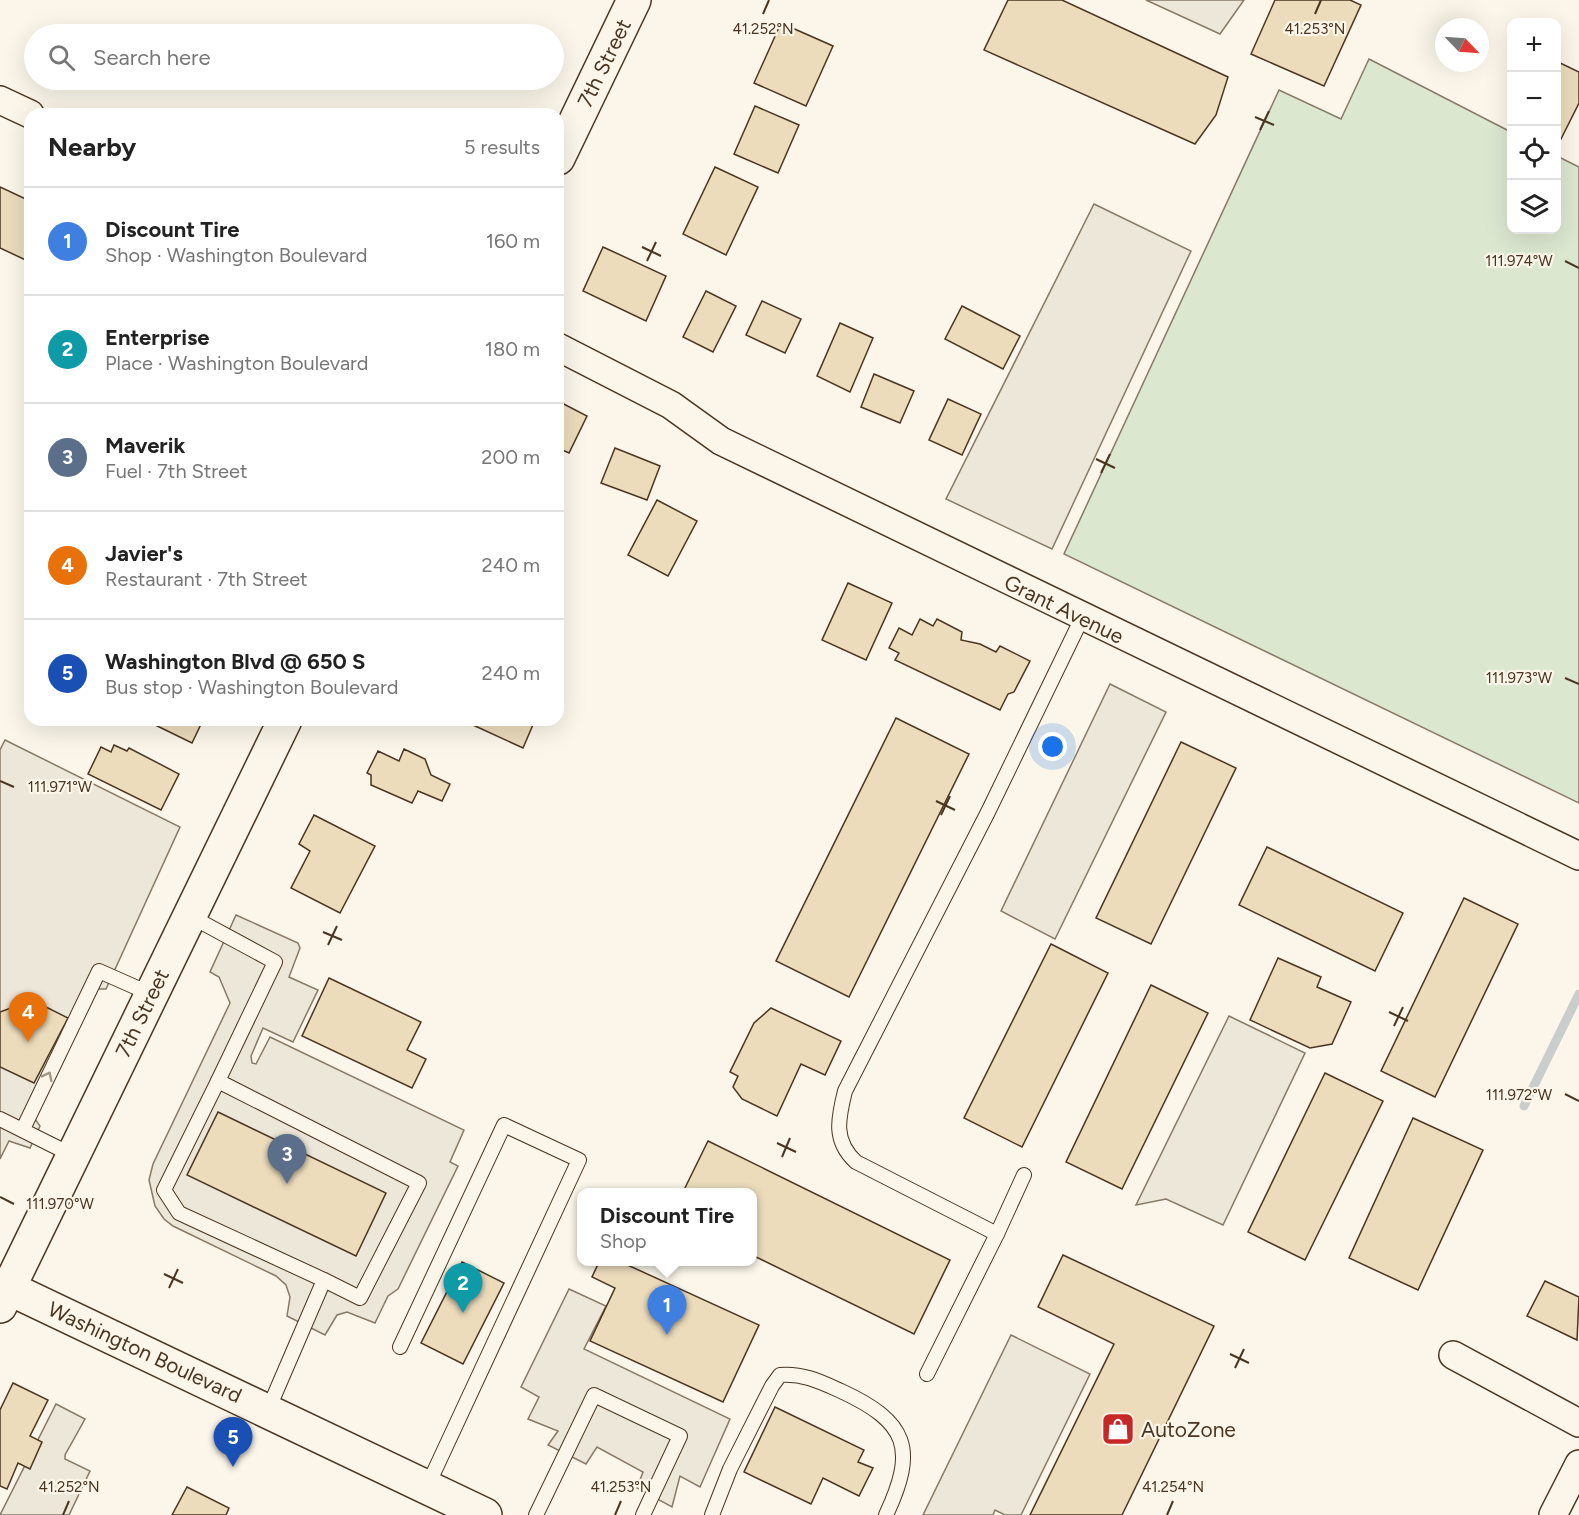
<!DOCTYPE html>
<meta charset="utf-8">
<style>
body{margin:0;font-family:Figtree,sans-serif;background:#f6f6f6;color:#222}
.controls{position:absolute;right:18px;top:18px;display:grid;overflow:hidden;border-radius:12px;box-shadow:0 6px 24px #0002}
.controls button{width:54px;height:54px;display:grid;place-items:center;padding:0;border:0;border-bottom:2px solid #e0e0e0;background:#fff;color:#222;font:30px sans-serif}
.compass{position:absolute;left:1435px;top:18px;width:54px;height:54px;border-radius:50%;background:#fff;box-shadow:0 6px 24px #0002;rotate:115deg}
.you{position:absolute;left:1053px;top:747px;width:21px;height:21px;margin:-15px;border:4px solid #fff;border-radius:50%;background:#1a73e8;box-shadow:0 0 0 9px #1a73e833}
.badge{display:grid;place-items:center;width:39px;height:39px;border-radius:50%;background:#111827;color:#fff;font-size:20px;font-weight:700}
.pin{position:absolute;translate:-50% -50px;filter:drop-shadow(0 2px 3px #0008)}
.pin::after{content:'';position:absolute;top:32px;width:21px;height:18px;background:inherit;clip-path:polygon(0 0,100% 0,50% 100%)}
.popup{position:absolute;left:577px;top:1188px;width:180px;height:78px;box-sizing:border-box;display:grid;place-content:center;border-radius:12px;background:#fff;filter:drop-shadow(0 2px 4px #0005);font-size:20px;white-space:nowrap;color:#767676}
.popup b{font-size:22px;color:#222}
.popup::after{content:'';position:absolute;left:50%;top:100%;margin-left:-12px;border:12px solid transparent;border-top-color:#fff}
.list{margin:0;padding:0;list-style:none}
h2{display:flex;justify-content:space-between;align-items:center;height:78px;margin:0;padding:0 24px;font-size:26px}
h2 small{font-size:20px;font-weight:400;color:#767676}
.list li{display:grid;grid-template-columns:39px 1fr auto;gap:18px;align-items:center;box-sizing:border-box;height:108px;padding:0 24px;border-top:2px solid #e0e0e0}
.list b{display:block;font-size:22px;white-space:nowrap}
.list p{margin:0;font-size:20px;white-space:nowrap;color:#767676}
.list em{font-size:20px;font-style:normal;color:#767676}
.icon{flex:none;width:33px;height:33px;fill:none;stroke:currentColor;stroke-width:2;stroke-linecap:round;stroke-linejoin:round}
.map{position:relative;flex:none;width:1579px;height:1515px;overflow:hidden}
.search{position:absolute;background:#fff;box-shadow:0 6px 24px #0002;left:24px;top:24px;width:540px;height:66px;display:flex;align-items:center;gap:15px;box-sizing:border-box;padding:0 21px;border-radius:33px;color:#767676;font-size:22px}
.panel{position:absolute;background:#fff;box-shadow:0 6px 24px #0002;left:24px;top:108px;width:540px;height:618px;border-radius:18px}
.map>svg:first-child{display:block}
.green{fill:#dce7d0;stroke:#887966;stroke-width:1.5}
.parking{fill:#ede7d9;stroke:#887966;stroke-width:1.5}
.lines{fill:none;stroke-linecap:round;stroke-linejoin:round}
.stream{stroke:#c9cecd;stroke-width:9}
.building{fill:#ecdcbc;stroke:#4a3520;stroke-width:1.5}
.service-casing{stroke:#4a3520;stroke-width:16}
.minor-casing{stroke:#4a3520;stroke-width:30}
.tertiary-casing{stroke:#4a3520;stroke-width:36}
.primary-casing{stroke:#4a3520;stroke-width:36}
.service{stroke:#fbf6e9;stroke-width:14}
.minor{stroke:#fbf6e9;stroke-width:27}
.tertiary{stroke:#fbf6e9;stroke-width:33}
.primary{stroke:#fbf6e9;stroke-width:33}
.oneway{stroke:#a29684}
.ticks{fill:none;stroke:#4a3520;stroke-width:2}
.labels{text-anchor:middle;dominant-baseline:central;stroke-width:4.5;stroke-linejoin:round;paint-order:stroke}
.street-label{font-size:21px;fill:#4a3520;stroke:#fbf6e9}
.poi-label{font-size:21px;fill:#4a3520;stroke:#fbf6e9;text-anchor:start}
.ticks-label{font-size:15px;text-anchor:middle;fill:#4a3520;stroke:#fbf6e9;stroke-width:4.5;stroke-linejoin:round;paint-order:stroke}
</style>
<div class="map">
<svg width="1579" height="1515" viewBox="0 0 1579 1515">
<rect width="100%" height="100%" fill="#fbf6e9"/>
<path class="green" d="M1369,59l142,73 1,98h44l1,-74 22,11v636l-515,-249 215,-464 62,29z"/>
<g class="parking">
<path d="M1146,0h98l-24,34z"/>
<path d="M1094,204l97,47 -139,298 -106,-50z"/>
<path d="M1110,684l56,28 -111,227 -54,-28z"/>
<path d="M5,740l175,87 -74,162h-9l-62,130 5,7 -10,22 -21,-7 -9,18v-409z"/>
<path d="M236,915l62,28 2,5 -11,29 29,13 -25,52 -30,-14 -12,28 1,7 4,1 14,-27 194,93 -14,32 8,4 -60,123 -10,7 -13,27 -28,-11 -10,3 -12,20 -38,-19 3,-19 -4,-12 -10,-9 -103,-50 -9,-7 -9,-13 -6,-26 4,-16 77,-161 -11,-26 -9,-5z"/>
<path d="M1229,1016l76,37 -82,172 -57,-26 -30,6z"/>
<path d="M569,1289l37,17 -22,43 146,70 -30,68 -20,-11 -8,31 -35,-19 6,-16 -46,-25 -11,17 -38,-19 10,-14 -30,-12 11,-22 -18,-10z"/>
<path d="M1011,1335l79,39 -69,141h-16l-10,-5 -2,5h-70z"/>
<path d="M56,1404l29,15 -20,36v4l25,12 -21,44h-69z"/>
</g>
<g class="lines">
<path class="stream" d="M1524,1106l55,-112"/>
</g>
<g class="building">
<path d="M1008,0h54l166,77 -12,38 -21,29 -211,-94z"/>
<path d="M1275,0h75l11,5 -37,81 -73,-32z"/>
<path d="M781,23l52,23 -27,60 -52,-23z"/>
<path d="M1556,61l23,11v31l-21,42z"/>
<path d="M755,106l44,19 -21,48 -44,-19z"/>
<path d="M715,167l43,20 -32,68 -43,-21z"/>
<path d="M0,187l30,14v61l-30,-14z"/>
<path d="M603,247l63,29 -20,45 -63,-30z"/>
<path d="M706,291l30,15 -23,46 -30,-15z"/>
<path d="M762,301l39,18 -16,34 -39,-18z"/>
<path d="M962,306l58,30 -17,33 -58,-30z"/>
<path d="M840,323l33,15 -23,54 -33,-16z"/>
<path d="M874,374l40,17 -14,32 -39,-16z"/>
<path d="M948,399l33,15 -19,41 -33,-15z"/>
<path d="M558,401l29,15 -18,37 -11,-5z"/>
<path d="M615,448l45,18 -13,34 -46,-17z"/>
<path d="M657,500l40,21 -29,55 -40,-21z"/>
<path d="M848,583l44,20 -26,57 -44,-20z"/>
<path d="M920,619l13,7 4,-7 25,13 -1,8 19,4 16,8 4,-6 30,15 -16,31 -6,2 -8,16 -105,-50 4,-7 -10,-5 10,-20 13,7z"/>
<path d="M896,718l73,36 -120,243 -73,-36z"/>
<path d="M145,720h58l-11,23z"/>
<path d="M475,720h60l-12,28 -50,-23z"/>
<path d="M1181,742l55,26 -85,176 -55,-26z"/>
<path d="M114,745l13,6 2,-3 50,26 -18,36 -73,-36 13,-27 10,5z"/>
<path d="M404,749l21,10 6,16 19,9 -8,17 -24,-10 -6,12 -41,-18v-10l-4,-2 11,-22 21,10z"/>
<path d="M314,815l61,31 -35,67 -49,-25 19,-37 -11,-7z"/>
<path d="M1267,847l136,66 -28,58 -136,-66z"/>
<path d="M1464,898l54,26 -83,173 -54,-26z"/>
<path d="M1051,944l57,29 -86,174 -58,-29z"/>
<path d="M1278,958l43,19 -4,10 34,15 -19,42 -22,4 -60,-28z"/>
<path d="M329,978l92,44 -14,28 19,9 -14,29 -110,-52z"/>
<path d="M1151,985l57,28 -86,176 -56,-27z"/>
<path d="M32,1000l36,18 -34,65 -34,-16v-55z"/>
<path d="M771,1008l70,33 -16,34 -24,-11 -24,52 -35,-17 -9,-12 5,-11 -8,-4 24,-49z"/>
<path d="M1325,1073l58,28 -78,159 -57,-28z"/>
<path d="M218,1112l168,81 -30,63 -169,-81z"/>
<path d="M1413,1118l70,32 -65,140 -69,-32z"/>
<path d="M708,1141l242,119 -36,74 -162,-79v-63h-69z"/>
<path d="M1063,1255l151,71 -92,189h-92l84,-171 -76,-37z"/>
<path d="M462,1262l42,21 -41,81 -42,-21z"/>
<path d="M599,1262h22l138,63 -36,77 -133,-61 25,-53 -23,-11z"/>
<path d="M1545,1281l34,16 -2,43 -50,-24z"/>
<path d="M13,1383l35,17 -18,36 12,6 -12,27 -12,-6 -11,26 -7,-3v-76z"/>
<path d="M775,1407l89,43 -6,12 15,6 -14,28 -36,-18 -12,26 -67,-32z"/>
<path d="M187,1487l42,21 -3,7h-54z"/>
</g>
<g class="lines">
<defs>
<g id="service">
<path d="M190,916l85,46 -57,119 201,102 -59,115 -36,-18 -56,130"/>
<path d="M218,1081l-54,109 15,23 145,67"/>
<path d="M0,1119l72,36"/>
<path d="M23,1129l76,-158 52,23"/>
<path d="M997,1234l27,-59"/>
<path d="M400,1347l104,-222 75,35 -152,327"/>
<path d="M927,1374l70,-140 -141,-72c-23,-21 -18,-43 -11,-71l143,-279 94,-194"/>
<path d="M536,1515l58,-120 86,41 -37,79"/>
<path d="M712,1515l18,-46 42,-83 8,-11c23,-2 41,7 61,16 67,31 76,58 45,124"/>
</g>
<g id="minor">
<path d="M0,100l30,14"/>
<path d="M558,347l113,58 50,36 858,415"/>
<path d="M1453,1355l126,68"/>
<path d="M1553,1515l26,-51"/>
</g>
<g id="tertiary">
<path d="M558,158l76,-158"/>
<path d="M0,1306l285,-586"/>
</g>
<path id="primary" d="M0,1284l485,231"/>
</defs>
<use href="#service" class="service-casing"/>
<use href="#minor" class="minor-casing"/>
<use href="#tertiary" class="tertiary-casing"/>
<use href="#primary" class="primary-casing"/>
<use href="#service" class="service"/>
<use href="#minor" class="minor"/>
<use href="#tertiary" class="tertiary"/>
<use href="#primary" class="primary"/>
</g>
<defs><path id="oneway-chevron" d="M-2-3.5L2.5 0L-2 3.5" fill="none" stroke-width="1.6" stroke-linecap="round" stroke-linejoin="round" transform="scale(1.5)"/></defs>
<use class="oneway" href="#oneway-chevron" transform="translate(48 1076) rotate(-64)"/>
<path class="ticks" d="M763,14l6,-14M1315,14l6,-14M1255,117l19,8M1260,130l9,-19M642,247l19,9M647,261l9,-19M1565,261l14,7M1096,459l19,9M1101,473l9,-19M1565,678l14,6M0,781l14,6M936,801l19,9M941,815l9,-19M323,932l19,8M328,945l9,-19M1389,1012l19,9M1394,1026l9,-19M1565,1094l14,7M777,1143l19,9M782,1157l8,-19M0,1197l14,7M164,1274l19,9M169,1288l9,-19M1230,1354l19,9M1235,1368l9,-19M63,1515l6,-14M615,1515l6,-14M1167,1515l6,-14"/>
<defs>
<symbol id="shop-square" viewBox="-11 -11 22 22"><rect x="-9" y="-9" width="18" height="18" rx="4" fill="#c62828" stroke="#fbf6e9"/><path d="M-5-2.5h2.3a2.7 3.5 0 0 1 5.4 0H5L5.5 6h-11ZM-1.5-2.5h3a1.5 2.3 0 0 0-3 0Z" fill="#fff"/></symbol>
</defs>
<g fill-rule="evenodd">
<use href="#shop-square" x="1099" y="1410" width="38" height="38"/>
</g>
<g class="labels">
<g class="street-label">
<text transform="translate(604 63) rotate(-64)">7th Street</text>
<text transform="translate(1064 609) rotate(26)">Grant Avenue</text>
<text transform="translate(142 1013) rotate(-64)">7th Street</text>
<text transform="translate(145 1352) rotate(25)">Washington Boulevard</text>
</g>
<g class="poi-label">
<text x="1141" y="1429">AutoZone</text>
</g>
</g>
<g class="ticks-label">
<text x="763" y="34">41.252°N</text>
<text x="1315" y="34">41.253°N</text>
<text x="1519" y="266">111.974°W</text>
<text x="1519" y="683">111.973°W</text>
<text x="60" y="792">111.971°W</text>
<text x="1519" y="1100">111.972°W</text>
<text x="60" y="1209">111.970°W</text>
<text x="1173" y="1492">41.254°N</text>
<text x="69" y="1492">41.252°N</text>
<text x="621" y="1492">41.253°N</text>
</g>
</svg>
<div class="controls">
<button>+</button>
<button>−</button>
<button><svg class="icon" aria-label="locate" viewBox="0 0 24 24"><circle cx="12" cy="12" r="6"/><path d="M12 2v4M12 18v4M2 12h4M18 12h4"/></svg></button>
<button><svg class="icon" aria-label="layers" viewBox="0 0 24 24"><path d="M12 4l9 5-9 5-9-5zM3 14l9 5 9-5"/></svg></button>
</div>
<svg class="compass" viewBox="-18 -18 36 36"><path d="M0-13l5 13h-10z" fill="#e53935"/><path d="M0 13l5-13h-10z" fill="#767676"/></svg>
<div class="you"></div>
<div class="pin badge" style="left:667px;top:1335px;background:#3f7fe0">1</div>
<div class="popup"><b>Discount Tire</b>Shop</div>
<div class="pin badge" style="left:463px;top:1313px;background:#0f9aa8">2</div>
<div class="pin badge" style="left:287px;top:1184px;background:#5c6f8a">3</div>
<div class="pin badge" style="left:28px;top:1042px;background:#e8710a">4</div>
<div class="pin badge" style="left:233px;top:1467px;background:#1a4fb4">5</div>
<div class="search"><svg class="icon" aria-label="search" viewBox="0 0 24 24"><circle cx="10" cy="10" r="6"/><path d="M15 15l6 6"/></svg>Search here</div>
<section class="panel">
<h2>Nearby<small>5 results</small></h2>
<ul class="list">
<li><span class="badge" style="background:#3f7fe0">1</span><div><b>Discount Tire</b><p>Shop · Washington Boulevard</p></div><em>160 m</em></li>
<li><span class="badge" style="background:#0f9aa8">2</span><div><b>Enterprise</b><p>Place · Washington Boulevard</p></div><em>180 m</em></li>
<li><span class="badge" style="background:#5c6f8a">3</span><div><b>Maverik</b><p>Fuel · 7th Street</p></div><em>200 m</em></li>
<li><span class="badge" style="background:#e8710a">4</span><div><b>Javier's</b><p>Restaurant · 7th Street</p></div><em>240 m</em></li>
<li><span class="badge" style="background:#1a4fb4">5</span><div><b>Washington Blvd @ 650 S</b><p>Bus stop · Washington Boulevard</p></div><em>240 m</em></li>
</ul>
</section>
</div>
